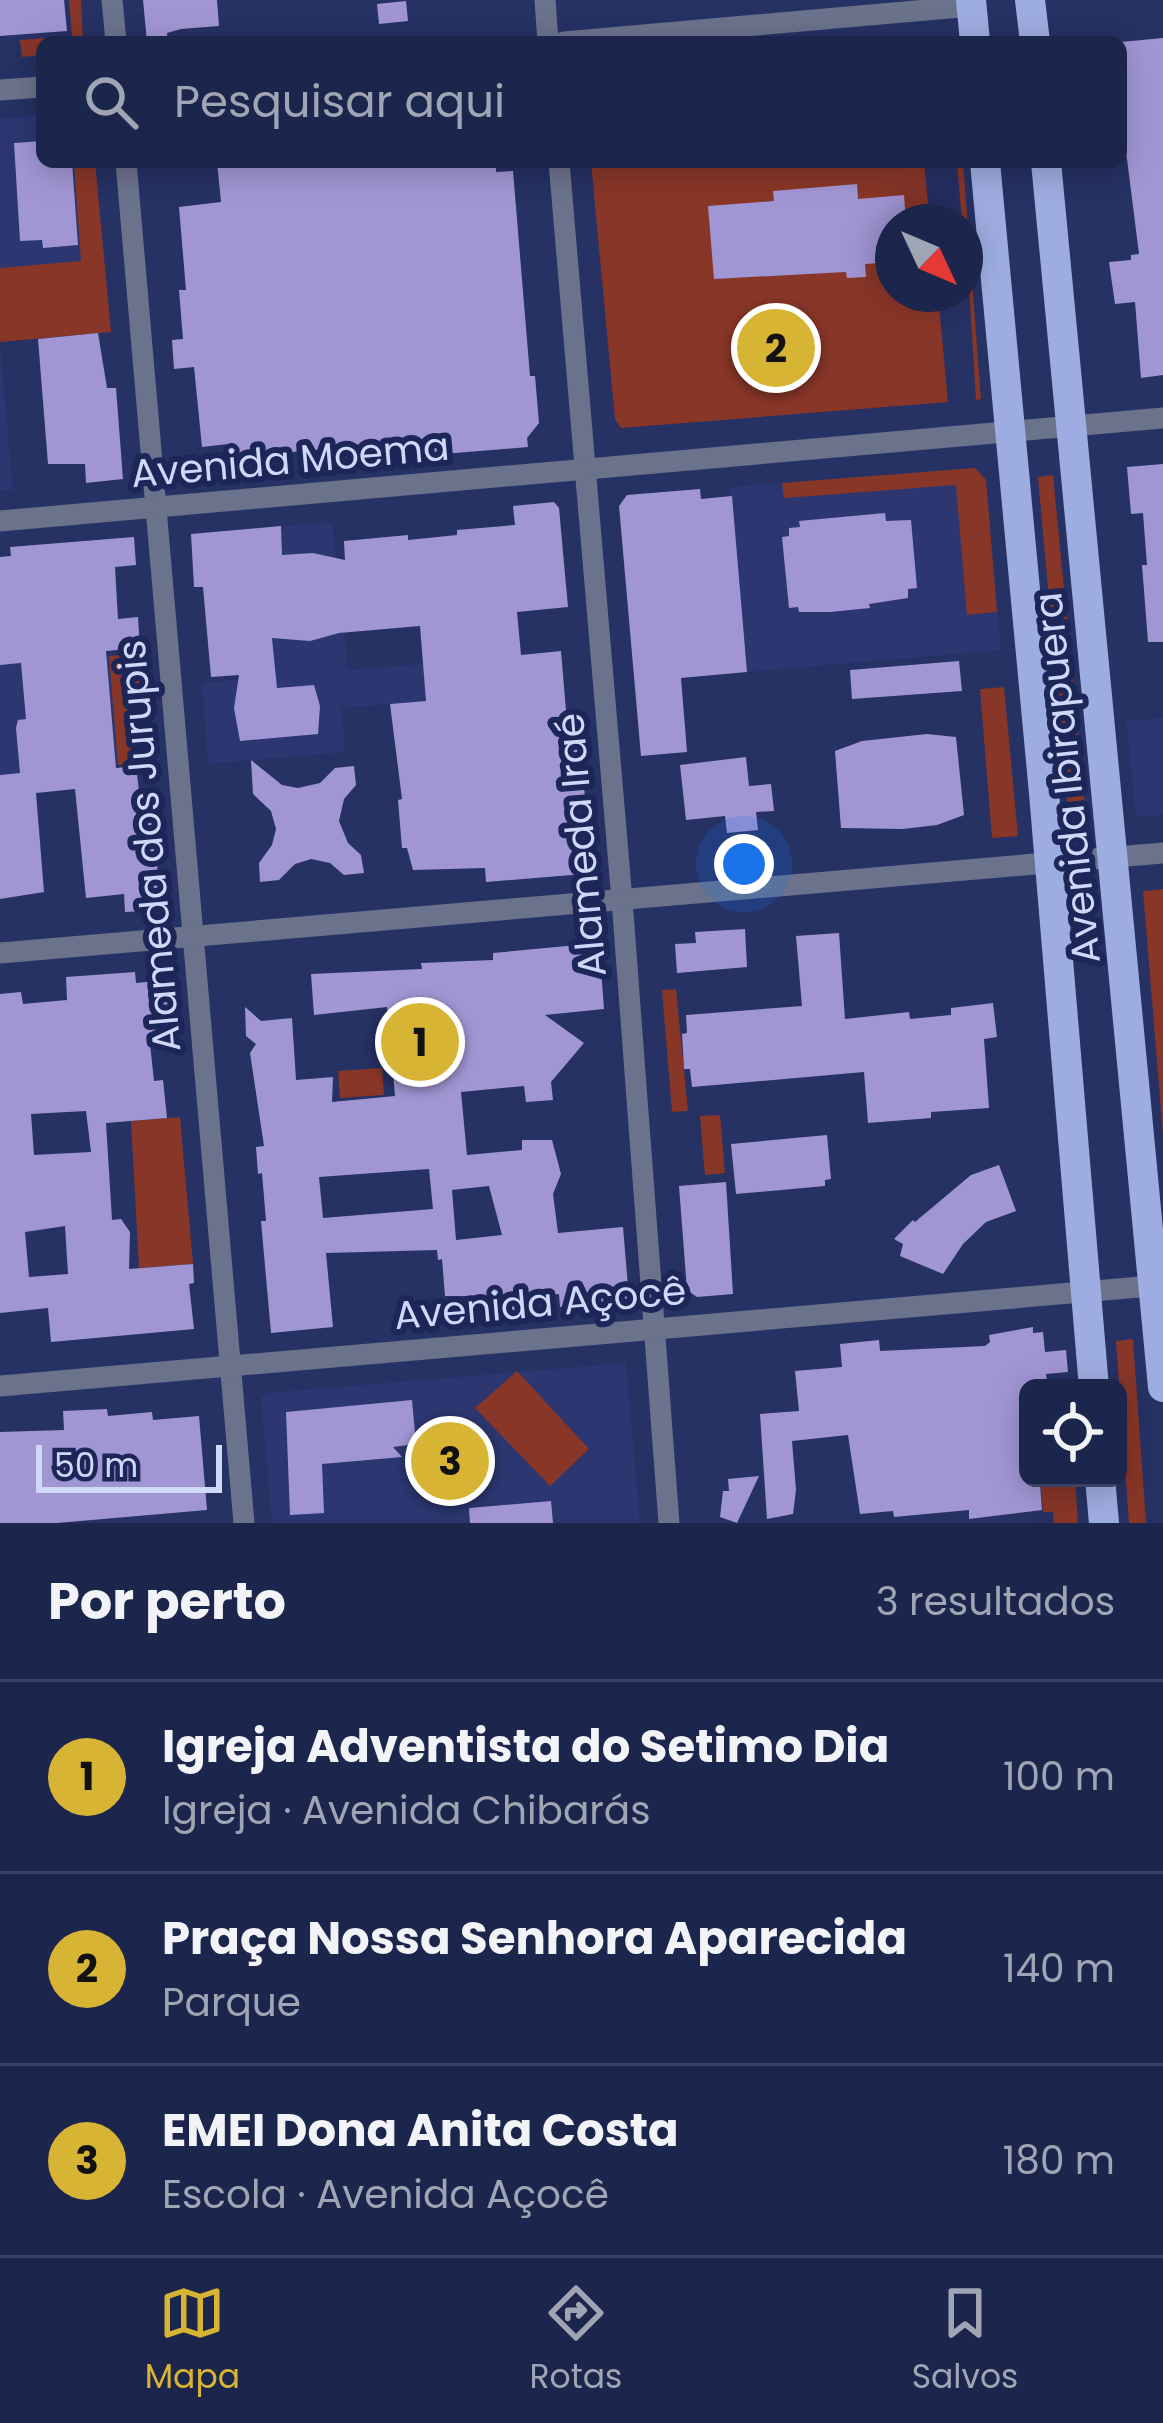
<!DOCTYPE html>
<html lang="pt">
<meta charset="utf-8">
<style>
body{margin:0;font-family:Poppins,sans-serif;background:#252d52;color:#f1f3f6}
.controls{position:absolute;right:36px;bottom:36px;display:grid;overflow:hidden;border-radius:18px;box-shadow:0 6px 30px #0003}
.controls button{width:108px;height:108px;display:grid;place-items:center;padding:0;border:0;border-bottom:3px solid #3a4263;background:#1c254b;color:#f1f3f6;font:60px sans-serif}
.compass{position:absolute;left:875px;top:204px;width:108px;height:108px;border-radius:50%;background:#1c254b;box-shadow:0 6px 30px #0003;rotate:134deg}
.scale{position:absolute;left:36px;bottom:30px;width:186px;box-sizing:border-box;padding-left:12px;border:6px solid #ced8f8;border-top:0;font-size:33px;line-height:42px;white-space:nowrap;color:#ced8f8;-webkit-text-stroke:9px #1d2658;paint-order:stroke}
.you{position:absolute;left:744px;top:864px;width:42px;height:42px;margin:-30px;border:9px solid #fff;border-radius:50%;background:#1a73e8;box-shadow:0 0 0 18px #1a73e833}
.badge{display:grid;place-items:center;width:78px;height:78px;border-radius:50%;background:#d8b434;color:#111;font-size:39px;font-weight:700}
.pin{position:absolute;translate:-50% -50%;border:6px solid #fff;box-shadow:0 3px 12px #0006}
.list{margin:0;padding:0;list-style:none}
h2{display:flex;justify-content:space-between;align-items:center;height:156px;margin:0;padding:0 48px;font-size:51px}
h2 small{font-size:39px;font-weight:400;color:#a0a5b5}
.list li{display:grid;grid-template-columns:78px 1fr auto;gap:36px;align-items:center;box-sizing:border-box;height:192px;padding:0 48px;border-top:3px solid #3a4263}
.list b{display:block;font-size:45px;white-space:nowrap}
.list p{margin:0;font-size:39px;white-space:nowrap;color:#a0a5b5}
.list em{font-size:39px;font-style:normal;color:#a0a5b5}
.icon{flex:none;width:66px;height:66px;fill:none;stroke:currentColor;stroke-width:2;stroke-linecap:round;stroke-linejoin:round}
.map{position:relative;flex:none;width:1163px;height:1523px;overflow:hidden}
.search{position:absolute;background:#1c254b;box-shadow:0 6px 30px #0003;left:36px;right:36px;top:36px;height:132px;display:flex;align-items:center;gap:30px;box-sizing:border-box;padding:0 42px;border-radius:18px;color:#a0a5b5;font-size:45px}
.sheet{height:732px;background:#1c254b}
nav{display:flex;justify-content:space-around;align-items:center;box-sizing:border-box;height:168px;border-top:3px solid #3a4263;background:#1c254b;font-size:33px;color:#a0a5b5}
nav a{display:grid;justify-items:center;gap:6px}
nav .on{color:#d8b434}
.map>svg:first-child{display:block}
.built{fill:#2c3771}
.green{fill:#883628}
.building{fill:#a196d4;fill-rule:evenodd}
.lines{fill:none;stroke-linecap:round;stroke-linejoin:round}
.street{stroke:#6b728c;stroke-width:21}
.primary{stroke:#9eade1;stroke-width:30}
.labels{text-anchor:middle;dominant-baseline:central;stroke-width:12;stroke-linejoin:round;paint-order:stroke}
.street-label{font-size:39px;fill:#ced8f8;stroke:#1d2658}
</style>
<div class="map">
<svg width="1163" height="1523" viewBox="0 0 1163 1523">
<rect width="100%" height="100%" fill="#263164"/>
<g class="built">
<path d="M42,115v47h53l16,170 -111,10v-223z"/>
<path d="M0,345l13,145 -13,1z"/>
<path d="M975,468l11,12 15,170 -254,22 -17,-185z"/>
<path d="M332,522l16,148 75,-6 3,37 -84,7 3,44 -137,12 -6,-81 74,-7 -15,-148z"/>
<path d="M141,653l8,109 -149,13v-110z"/>
<path d="M1163,718v97l-27,2 -10,-96z"/>
<path d="M626,1363l14,160h-368l-11,-125 6,-5z"/>
</g>
<g class="green">
<path d="M69,0h12l2,42h-41v13l-20,2 -2,-17 52,-4z"/>
<path d="M74,162h21l16,170 -111,10v-74l81,-7z"/>
<path d="M591,162h333l6,60h-37v72h45l10,108 -327,26 -6,-9z"/>
<path d="M957,162h6l18,237 -5,1 -11,-178h-3z"/>
<path d="M975,468l11,12 11,132 -30,3 -11,-130 -172,13 -2,-15z"/>
<path d="M1053,475l32,332 -17,1 -30,-331z"/>
<path d="M141,653l8,109 -31,3 -9,-109z"/>
<path d="M1004,687l14,149 -26,2 -12,-149z"/>
<path d="M1163,889v245l-20,-243z"/>
<path d="M676,989l12,122 -16,1 -10,-122z"/>
<path d="M382,1068l2,27 -44,3 -2,-27z"/>
<path d="M720,1115l5,58 -20,2 -5,-59z"/>
<path d="M180,1117l13,147 -54,4 -8,-147z"/>
<path d="M1133,1339l13,184h-17l-13,-182z"/>
<path d="M517,1371l72,78 -39,37 -75,-78z"/>
<path d="M1040,1478h35l3,45h-24l-1,-11h-10z"/>
</g>
<g class="building">
<path d="M0,0h64l3,31 -67,5z"/>
<path d="M143,0h74l2,26 -38,3 -14,4 1,9h-21z"/>
<path d="M406,1l2,20 -29,3 -2,-20z"/>
<path d="M1163,38v337l-22,3 -6,-76 -20,2 -6,-42 22,-2v-5l8,-1 -13,-103h-5v-109z"/>
<path d="M42,141v21h30l6,83 -35,3 -1,-8 -22,1 -6,-98z"/>
<path d="M217,162h279v10l17,-1 17,205h5l4,47 -12,15 1,9 -159,13 -2,-14 -138,11 -1,-13 -26,3 -8,-80 -20,2 -2,-29 11,-1 -4,-49h7l-7,-83 42,-5z"/>
<path d="M857,184l1,15 46,-4 2,27h-13v40l-28,2 1,13 -19,1 -1,-6 -132,7 -6,-73 66,-5 -1,-10z"/>
<path d="M98,333l9,55h9l7,91 -37,4 -1,-19h-37l-10,-125z"/>
<path d="M1163,464v178h-15l-6,-77h5l-4,-52 -12,1 -4,-47z"/>
<path d="M700,489l1,10 31,-3 15,176 -66,6 6,74 -46,4 -22,-250 8,-11z"/>
<path d="M554,502l5,6 9,99 -51,5 4,43 40,-4 7,83 11,-1 6,65 -13,1 4,51 13,-1 2,17 -7,8 -98,8 -1,-14 -72,2 -6,-22h-5l-4,-48 4,-1 -12,-95 36,-3 -6,-75 -81,7 -29,8 -38,-3 5,50 37,-3 6,21 -2,28 -78,7 -6,-33 5,-33 -28,2 -8,-90h-9l-3,-53 90,-8 1,29 31,-2 32,7 -1,-19 64,-6v5l49,-5v-5l58,-5 -2,-19z"/>
<path d="M885,513l1,8 25,-1 6,68 -9,1v9l-39,6 1,4 -40,4h-31l-1,-5 -9,1 -7,-71 7,-1v-8l11,-1 -1,-6z"/>
<path d="M134,537l2,28 -21,2 3,52 20,-2 2,31 -34,3 10,117 20,-2 5,42 11,-1 9,103 -36,2 -1,-18 -38,4 -11,-109 -39,4 8,99 -44,7v-124l20,-2 -4,-45 2,-8 8,-1 -5,-56 -21,2v-108l11,-1 -1,-9z"/>
<path d="M959,661l3,30 -110,8 -2,-29z"/>
<path d="M927,734l29,3 8,78 -27,10 -34,4 -62,-1 -6,-77 27,-10z"/>
<path d="M746,757l3,29 22,-2 3,27 -18,1 2,18 -31,3 -2,-17 -39,4 -6,-55z"/>
<path d="M251,760l31,25 16,3 22,-5 15,-15 19,-2 2,19 -12,14 -5,22 9,22 13,12 3,18 -20,2 -14,-12 -19,-4 -16,5 -16,16 -19,2 -1,-19 13,-18 4,-16 -5,-18 -18,-17z"/>
<path d="M745,929l2,38 -70,6 -2,-29 21,-1 -1,-11z"/>
<path d="M839,933l6,86 64,-7 1,7 41,-4v-7l42,-5 4,34 -13,2 5,69 -58,4v6l-63,5 -4,-51 -172,15 -2,-18h-6l-2,-35 5,-1 -1,-18 116,-9 -6,-70z"/>
<path d="M599,943l5,66 -59,6 39,28 -33,39 2,18 -27,2 -2,-16 -63,6 6,63 55,-5v-10h30l9,34 -8,20 5,39 65,-6 6,71 -69,9 -1,-13 -42,4 1,12 -37,4 -2,-18h-34l-3,-37 -4,1 -1,-10 -111,3 7,74 -62,6 -10,-112h5l-4,-48 -4,1 -2,-27 8,-1 -14,-93 6,-9 -10,-8 -1,-29 16,14 31,-3 4,62 37,-3 -1,25 63,-6 -8,-89 -73,8 -3,-41 111,-5 -1,-6 72,-3v-7zM429,1169l4,40 -110,9 -4,-41zM489,1186l13,49 -46,5 -4,-50z"/>
<path d="M135,972l1,11 32,-3 6,62 -24,2 4,37 9,-1 4,38 -61,5 6,97 9,-1 9,13 -1,37 64,-5 1,19 -5,1 5,45 -143,13 -3,-34 -48,5v-319l21,-2 2,12 44,-4 -1,-23zM86,1111l5,41 -57,3 -3,-41zM65,1226l3,48 -39,3 -4,-45z"/>
<path d="M827,1135l4,44 -6,1v6l-89,8 -5,-50z"/>
<path d="M999,1165l17,46 -30,11 -23,22 -20,30 -43,-18 3,-12 -9,-5 19,-19 2,2 56,-47z"/>
<path d="M726,1182l7,112 -36,3 -10,-7 -8,-104z"/>
<path d="M1033,1327v6l10,-1 2,20 21,-2 2,22 -22,2 2,14h-20v90h6v7l6,-1 2,26 -73,9v-9l-75,7 -1,-6 -33,3 -12,-79 -56,6 4,49 -3,24 -26,5 -7,-105 39,-3 -4,-40 47,-4 -2,-23 39,-4 1,11 105,-5 5,-4 -1,-7z"/>
<path d="M412,1400l4,44 -23,3 9,10 -80,7 2,49 -34,2 -4,-103z"/>
<path d="M107,1409l1,7 44,-4 1,8 46,-4 8,94 -150,13h-57v-91l64,-2 -1,-19z"/>
<path d="M759,1476l-22,47 -17,-6 3,-26h6l-1,-12z"/>
<path d="M551,1501l2,22h-83l-1,-15z"/>
</g>
<g class="lines">
<g class="street">
<path d="M112,0l4,42"/>
<path d="M545,0l3,42"/>
<path d="M564,42l408,-36"/>
<path d="M0,90l42,-3"/>
<path d="M126,162l118,1361"/>
<path d="M559,162l63,738 47,623"/>
<path d="M0,521l1163,-103"/>
<path d="M0,953l1163,-100"/>
<path d="M0,1386l1163,-101"/>
</g>
<g class="primary">
<path d="M971,0l4,42"/>
<path d="M1030,0l5,42"/>
<path d="M985,162l59,631 50,595"/>
<path d="M1046,162l117,1225"/>
<path d="M1100,1478l4,45"/>
</g>
</g>
<g class="labels">
<g class="street-label">
<text transform="translate(290 460) rotate(-5)">Avenida Moema</text>
<text transform="translate(1067 778) rotate(-96)">Avenida Ibirapuera</text>
<text transform="translate(581 845) rotate(-95)">Alameda Iraé</text>
<text transform="translate(149 846) rotate(-95)">Alameda dos Jurupis</text>
<text transform="translate(540 1303) rotate(-5)">Avenida Açocê</text>
</g>
</g>
</svg>
<div class="controls">
<button><svg class="icon" aria-label="locate" viewBox="0 0 24 24"><circle cx="12" cy="12" r="6"/><path d="M12 2v4M12 18v4M2 12h4M18 12h4"/></svg></button>
</div>
<svg class="compass" viewBox="-18 -18 36 36"><path d="M0-13l5 13h-10z" fill="#e53935"/><path d="M0 13l5-13h-10z" fill="#a0a5b5"/></svg>
<div class="scale">50 m</div>
<div class="you"></div>
<div class="pin badge" style="left:420px;top:1042px">1</div>
<div class="pin badge" style="left:776px;top:348px">2</div>
<div class="pin badge" style="left:450px;top:1461px">3</div>
<div class="search"><svg class="icon" aria-label="search" viewBox="0 0 24 24"><circle cx="10" cy="10" r="6"/><path d="M15 15l6 6"/></svg>Pesquisar aqui</div>
</div>
<section class="sheet">
<h2>Por perto<small>3 resultados</small></h2>
<ul class="list">
<li><span class="badge">1</span><div><b>Igreja Adventista do Setimo Dia</b><p>Igreja · Avenida Chibarás</p></div><em>100 m</em></li>
<li><span class="badge">2</span><div><b>Praça Nossa Senhora Aparecida</b><p>Parque</p></div><em>140 m</em></li>
<li><span class="badge">3</span><div><b>EMEI Dona Anita Costa</b><p>Escola · Avenida Açocê</p></div><em>180 m</em></li>
</ul>
</section>
<nav>
<a class="on"><svg class="icon" aria-label="map" viewBox="0 0 24 24"><path d="M3 6l6-2 6 2 6-2v14l-6 2-6-2-6 2zM9 4v14M15 6v14"/></svg>Mapa</a>
<a><svg class="icon" aria-label="directions" viewBox="0 0 24 24"><path d="M12 3l9 9-9 9-9-9zM9 14v-3h6M13 9l2 2-2 2"/></svg>Rotas</a>
<a><svg class="icon" aria-label="saved" viewBox="0 0 24 24"><path d="M7 4h10v16l-5-4-5 4z"/></svg>Salvos</a>
</nav>
